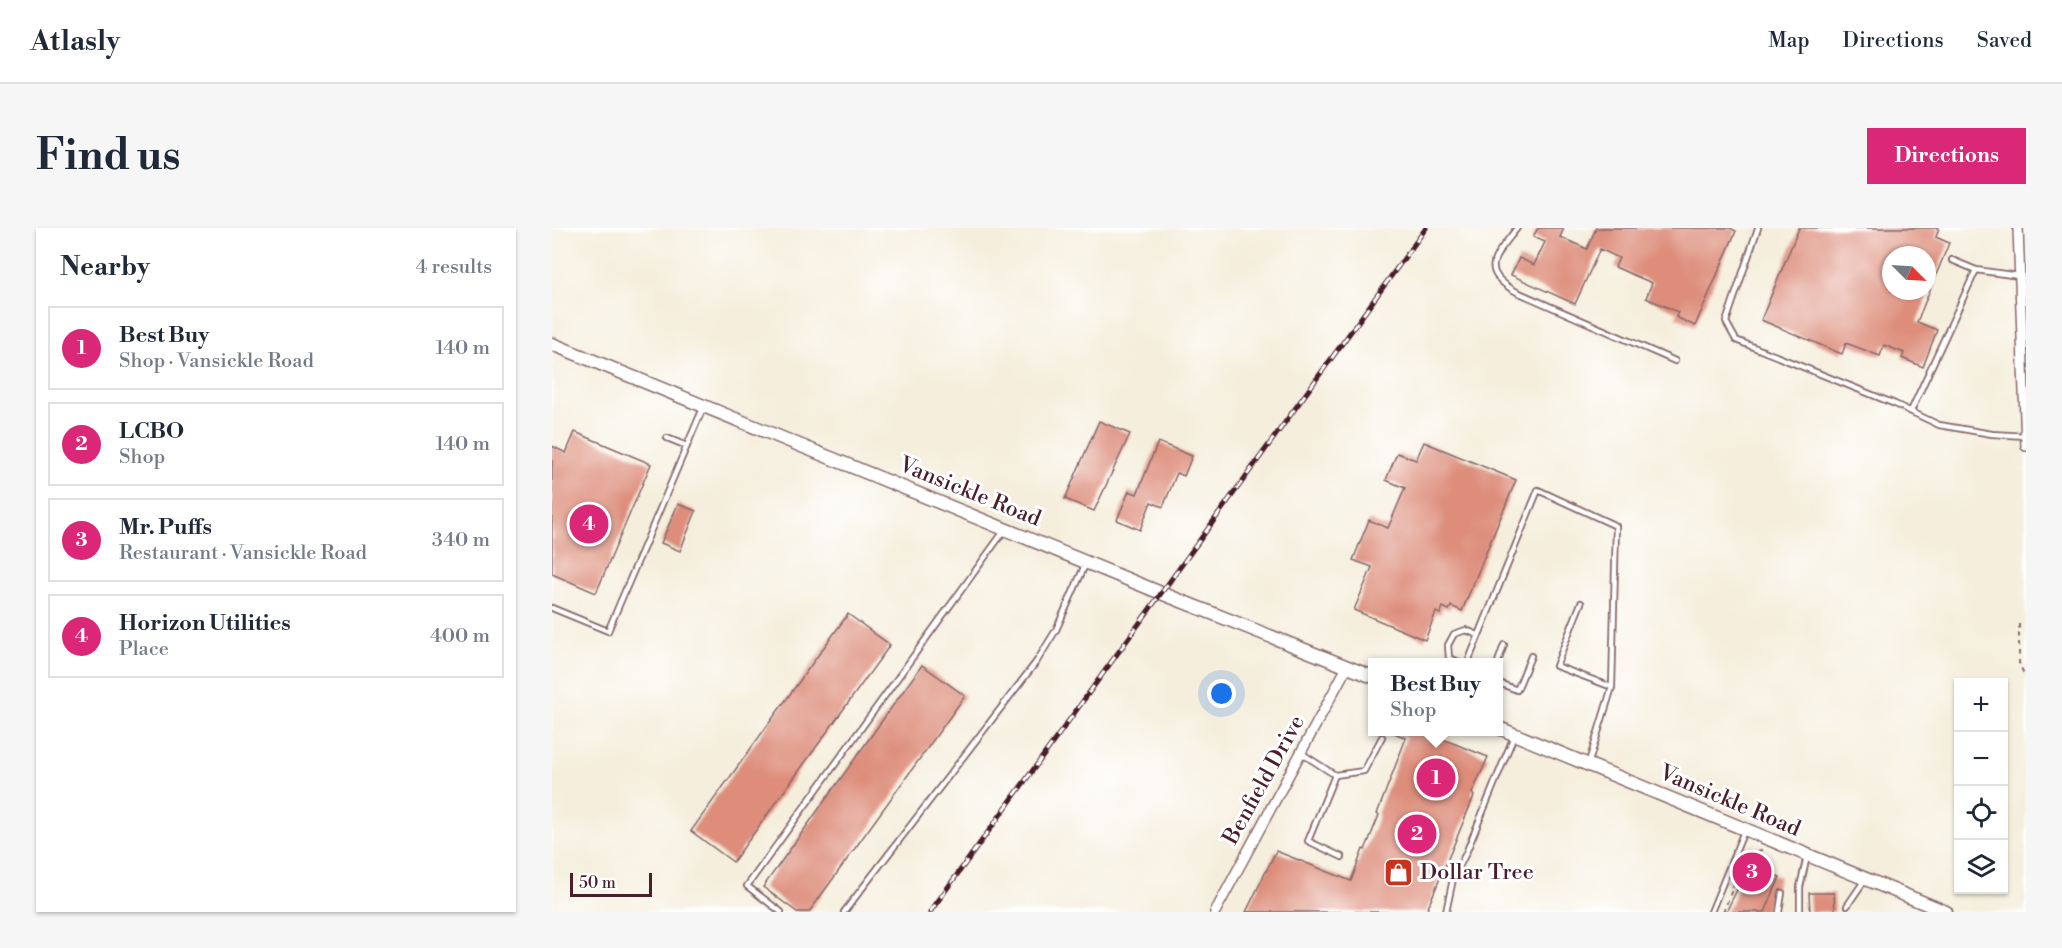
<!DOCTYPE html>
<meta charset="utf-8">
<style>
body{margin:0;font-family:"Libre Bodoni",serif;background:#f6f6f7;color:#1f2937}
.controls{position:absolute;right:18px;bottom:18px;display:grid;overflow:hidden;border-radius:0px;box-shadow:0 2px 4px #0004}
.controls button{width:54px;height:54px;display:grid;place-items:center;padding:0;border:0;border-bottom:2px solid #e0e1e3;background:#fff;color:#1f2937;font:30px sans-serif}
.compass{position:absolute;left:1330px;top:18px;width:54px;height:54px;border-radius:50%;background:#fff;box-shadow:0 2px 4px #0004;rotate:114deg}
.scale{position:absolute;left:18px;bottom:15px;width:82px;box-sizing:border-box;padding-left:6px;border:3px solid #4a1f2b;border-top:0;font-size:16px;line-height:21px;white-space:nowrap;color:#4a1f2b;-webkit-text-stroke:4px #fff;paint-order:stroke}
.you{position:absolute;left:670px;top:466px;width:21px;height:21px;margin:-15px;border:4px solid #fff;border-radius:50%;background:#1a73e8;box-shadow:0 0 0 9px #1a73e833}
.badge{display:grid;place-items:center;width:39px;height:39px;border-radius:50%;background:#db2777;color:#fff;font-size:20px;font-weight:700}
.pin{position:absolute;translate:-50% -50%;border:3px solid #fff;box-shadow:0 2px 6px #0006}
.popup{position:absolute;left:816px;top:430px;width:135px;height:78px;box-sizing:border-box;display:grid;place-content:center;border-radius:0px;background:#fff;filter:drop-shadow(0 2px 4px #0005);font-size:20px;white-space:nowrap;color:#747a83}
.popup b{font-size:22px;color:#1f2937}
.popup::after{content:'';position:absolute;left:50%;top:100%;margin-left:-12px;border:12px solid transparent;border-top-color:#fff}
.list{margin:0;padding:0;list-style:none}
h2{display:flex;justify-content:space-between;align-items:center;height:78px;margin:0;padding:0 24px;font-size:26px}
h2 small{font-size:20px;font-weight:400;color:#747a83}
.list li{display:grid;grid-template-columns:39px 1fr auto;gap:18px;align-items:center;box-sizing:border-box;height:84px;margin:0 12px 12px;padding:0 12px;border:2px solid #e0e1e3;border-radius:0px}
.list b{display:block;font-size:22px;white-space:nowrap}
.list p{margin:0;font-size:20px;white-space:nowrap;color:#747a83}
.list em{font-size:20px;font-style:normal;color:#747a83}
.icon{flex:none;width:33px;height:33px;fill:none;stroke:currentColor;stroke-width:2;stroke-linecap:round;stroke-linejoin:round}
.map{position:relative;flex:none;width:1474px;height:684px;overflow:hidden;border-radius:0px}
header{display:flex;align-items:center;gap:36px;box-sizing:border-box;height:84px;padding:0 30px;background:#fff;border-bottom:2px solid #e0e1e3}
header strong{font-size:28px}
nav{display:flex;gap:33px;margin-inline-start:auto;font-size:21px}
.intro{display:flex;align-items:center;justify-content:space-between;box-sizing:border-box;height:144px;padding:0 36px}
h1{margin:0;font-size:42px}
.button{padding:15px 27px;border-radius:0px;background:#db2777;color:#fff;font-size:21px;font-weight:700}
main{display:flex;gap:36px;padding:0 36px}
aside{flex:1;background:#fff;border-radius:0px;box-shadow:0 2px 4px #0004}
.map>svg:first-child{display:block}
.building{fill:#dd8d7a;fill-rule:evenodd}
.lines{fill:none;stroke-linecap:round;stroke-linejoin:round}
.service-casing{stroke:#866769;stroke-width:8}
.minor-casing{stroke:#866769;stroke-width:12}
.tertiary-casing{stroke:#866769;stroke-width:15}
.path{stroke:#866769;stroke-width:2;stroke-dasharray:4.5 4.5;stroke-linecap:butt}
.service{stroke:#fff;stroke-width:4.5}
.minor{stroke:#fff;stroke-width:9}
.tertiary{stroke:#fff;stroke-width:12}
.rail-casing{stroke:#4a1f2b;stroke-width:5}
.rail{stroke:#fff;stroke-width:3;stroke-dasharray:9;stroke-linecap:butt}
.labels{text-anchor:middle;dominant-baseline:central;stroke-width:6;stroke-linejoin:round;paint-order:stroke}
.street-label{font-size:22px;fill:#4a1f2b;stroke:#fff}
.poi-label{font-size:22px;fill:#4a1f2b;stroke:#fff;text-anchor:start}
</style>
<header>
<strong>Atlasly</strong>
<nav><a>Map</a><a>Directions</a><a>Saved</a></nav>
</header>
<div class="intro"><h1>Find us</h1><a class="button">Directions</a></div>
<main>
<aside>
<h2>Nearby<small>4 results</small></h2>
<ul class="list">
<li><span class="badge">1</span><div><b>Best Buy</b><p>Shop · Vansickle Road</p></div><em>140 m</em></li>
<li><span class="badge">2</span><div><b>LCBO</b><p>Shop</p></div><em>140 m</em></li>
<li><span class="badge">3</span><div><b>Mr. Puffs</b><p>Restaurant · Vansickle Road</p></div><em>340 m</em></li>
<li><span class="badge">4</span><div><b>Horizon Utilities</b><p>Place</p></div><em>400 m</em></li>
</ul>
</aside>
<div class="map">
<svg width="1474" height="684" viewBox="0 0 1474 684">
<rect width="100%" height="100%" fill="#fff"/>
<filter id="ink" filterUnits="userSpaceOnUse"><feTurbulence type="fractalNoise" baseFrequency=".0167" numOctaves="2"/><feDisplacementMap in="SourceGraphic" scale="12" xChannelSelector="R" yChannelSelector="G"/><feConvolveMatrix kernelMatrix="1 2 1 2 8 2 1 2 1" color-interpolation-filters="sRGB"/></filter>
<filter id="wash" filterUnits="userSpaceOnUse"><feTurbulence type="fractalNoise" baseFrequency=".008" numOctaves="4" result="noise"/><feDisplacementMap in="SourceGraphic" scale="24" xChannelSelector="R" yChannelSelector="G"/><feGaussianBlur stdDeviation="1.35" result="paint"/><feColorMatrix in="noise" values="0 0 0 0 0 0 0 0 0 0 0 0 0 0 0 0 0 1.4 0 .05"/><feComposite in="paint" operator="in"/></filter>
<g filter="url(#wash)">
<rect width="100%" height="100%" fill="#f5eedc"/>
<g id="blocks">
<g class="building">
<path d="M986,0h26l-4,9 27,12 9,-21h134l6,3 -41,95 -19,-9 2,-5 -32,-14 6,-15 -37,-16 4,-9 -19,-9 -25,55 -64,-29 8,-17 15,7 11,-23 -12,-5z"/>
<path d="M1247,0h140l-3,9 13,6 -32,79 20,8 -14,37 -21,-9 2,-5 -20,-8 -4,11 -34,-13 -4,11 -81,-34zM1339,27h36v36h-36z"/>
<path d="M547,193l31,13 -36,77 -29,-12z"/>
<path d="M23,204l76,32 -55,129 -44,-19v-128l14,7z"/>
<path d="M606,214l34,14 -8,20 -7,-3 -14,34 -12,-5 -11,28 -23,-10 12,-29 8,3z"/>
<path d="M872,214l92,38 -54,131 -11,-5 -2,4 -6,-3 -3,7 -4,-2 -11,28 -71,-30 18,-43 -19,-7 16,-40 19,8 17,-40 -19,-8 11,-27 19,7z"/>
<path d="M126,276l18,7 -16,40 -19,-8z"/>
<path d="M296,386l42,31 -157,217 -42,-31z"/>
<path d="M370,437l43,31 -156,216h-12l-34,-25z"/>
<path d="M840,504h33l63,25 -16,36 2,3 -48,116h-180l30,-61 75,30 12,-32 2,1 14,-35 -2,-1 29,-76z"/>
<path d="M1194,635l34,14 -15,35h-39l15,-30 -3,-1z"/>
<path d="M1257,665h25l1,19h-25z"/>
</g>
</g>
</g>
<g filter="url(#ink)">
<use href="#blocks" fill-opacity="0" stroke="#866769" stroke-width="1.5"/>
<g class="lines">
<defs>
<g id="service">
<path d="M965,0c-21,28 -40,42 0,64l158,69"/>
<path d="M1206,0l-32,94 10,18 159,64 44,21 53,9 34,2"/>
<path d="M1400,32l24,10 43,6"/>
<path d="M1359,183l65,-141"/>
<path d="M115,210l20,8"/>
<path d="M0,380l56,23 95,-223"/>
<path d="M907,434l-10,-4 -1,-13 6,-11 12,-4 12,5"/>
<path d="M916,434l70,-172 78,36 -4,161 -56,-21 25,-63"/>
<path d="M946,434l6,-17"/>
<path d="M947,455l18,7 14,-34"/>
<path d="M749,525l34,22 -27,66 34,16"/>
<path d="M1036,537l24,-78"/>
<path d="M783,547l29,-4 18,-34"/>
<path d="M1295,678l17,-25"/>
<path d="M229,684l-34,-26 257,-355"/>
<path d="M292,684l193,-251 19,-31 30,-67"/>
<path d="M894,684l7,-33 13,-26 48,-117"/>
<path d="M1159,684l33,-81"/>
<path d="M1227,684l3,-19"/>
<path d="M1248,684v-25l7,-31"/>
</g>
<g id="minor">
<path d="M1466,0l8,218"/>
<path d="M663,684l132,-245"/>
</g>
<g id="tertiary">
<path d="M0,116l609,249 212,84"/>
<path d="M947,500l447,184"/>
</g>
</defs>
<use href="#service" class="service-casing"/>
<use href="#minor" class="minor-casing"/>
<use href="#tertiary" class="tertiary-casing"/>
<g class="path">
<path d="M1467,396v39l4,9 3,2"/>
<path d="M1171,684c9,-18 18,-59 39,-62"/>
</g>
<use href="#service" class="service"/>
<use href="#minor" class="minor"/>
<use href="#tertiary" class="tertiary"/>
<defs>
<path id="rail" d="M378,684l496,-684"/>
</defs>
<use href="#rail" class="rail-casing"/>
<use href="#rail" class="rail"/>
</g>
</g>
<defs>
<symbol id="shop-square" viewBox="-11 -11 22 22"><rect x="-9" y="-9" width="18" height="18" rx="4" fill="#c8321e" stroke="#fff"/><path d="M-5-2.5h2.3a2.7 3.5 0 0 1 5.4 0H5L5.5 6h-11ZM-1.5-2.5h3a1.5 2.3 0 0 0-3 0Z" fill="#fff"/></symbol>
</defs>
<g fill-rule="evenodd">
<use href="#shop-square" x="830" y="628" width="33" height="33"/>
</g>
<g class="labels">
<g class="street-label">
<text transform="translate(418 264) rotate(22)">Vansickle Road</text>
<text transform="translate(712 552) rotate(-61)">Benfield Drive</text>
<text transform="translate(1178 573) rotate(23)">Vansickle Road</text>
</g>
<g class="poi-label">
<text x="868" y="644">Dollar Tree</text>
</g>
</g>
</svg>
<div class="controls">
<button>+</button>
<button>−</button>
<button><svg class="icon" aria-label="locate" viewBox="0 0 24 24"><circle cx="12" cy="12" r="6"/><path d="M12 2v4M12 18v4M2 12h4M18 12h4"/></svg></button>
<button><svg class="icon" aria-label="layers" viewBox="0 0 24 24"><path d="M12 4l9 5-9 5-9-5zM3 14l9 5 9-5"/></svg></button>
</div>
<svg class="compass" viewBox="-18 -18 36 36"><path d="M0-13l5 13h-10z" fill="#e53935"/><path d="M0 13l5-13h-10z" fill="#747a83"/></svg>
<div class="scale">50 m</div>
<div class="you"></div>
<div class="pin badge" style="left:884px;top:550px">1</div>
<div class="popup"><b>Best Buy</b>Shop</div>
<div class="pin badge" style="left:865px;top:606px">2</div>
<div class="pin badge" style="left:1200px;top:644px">3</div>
<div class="pin badge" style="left:37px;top:296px">4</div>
</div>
</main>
